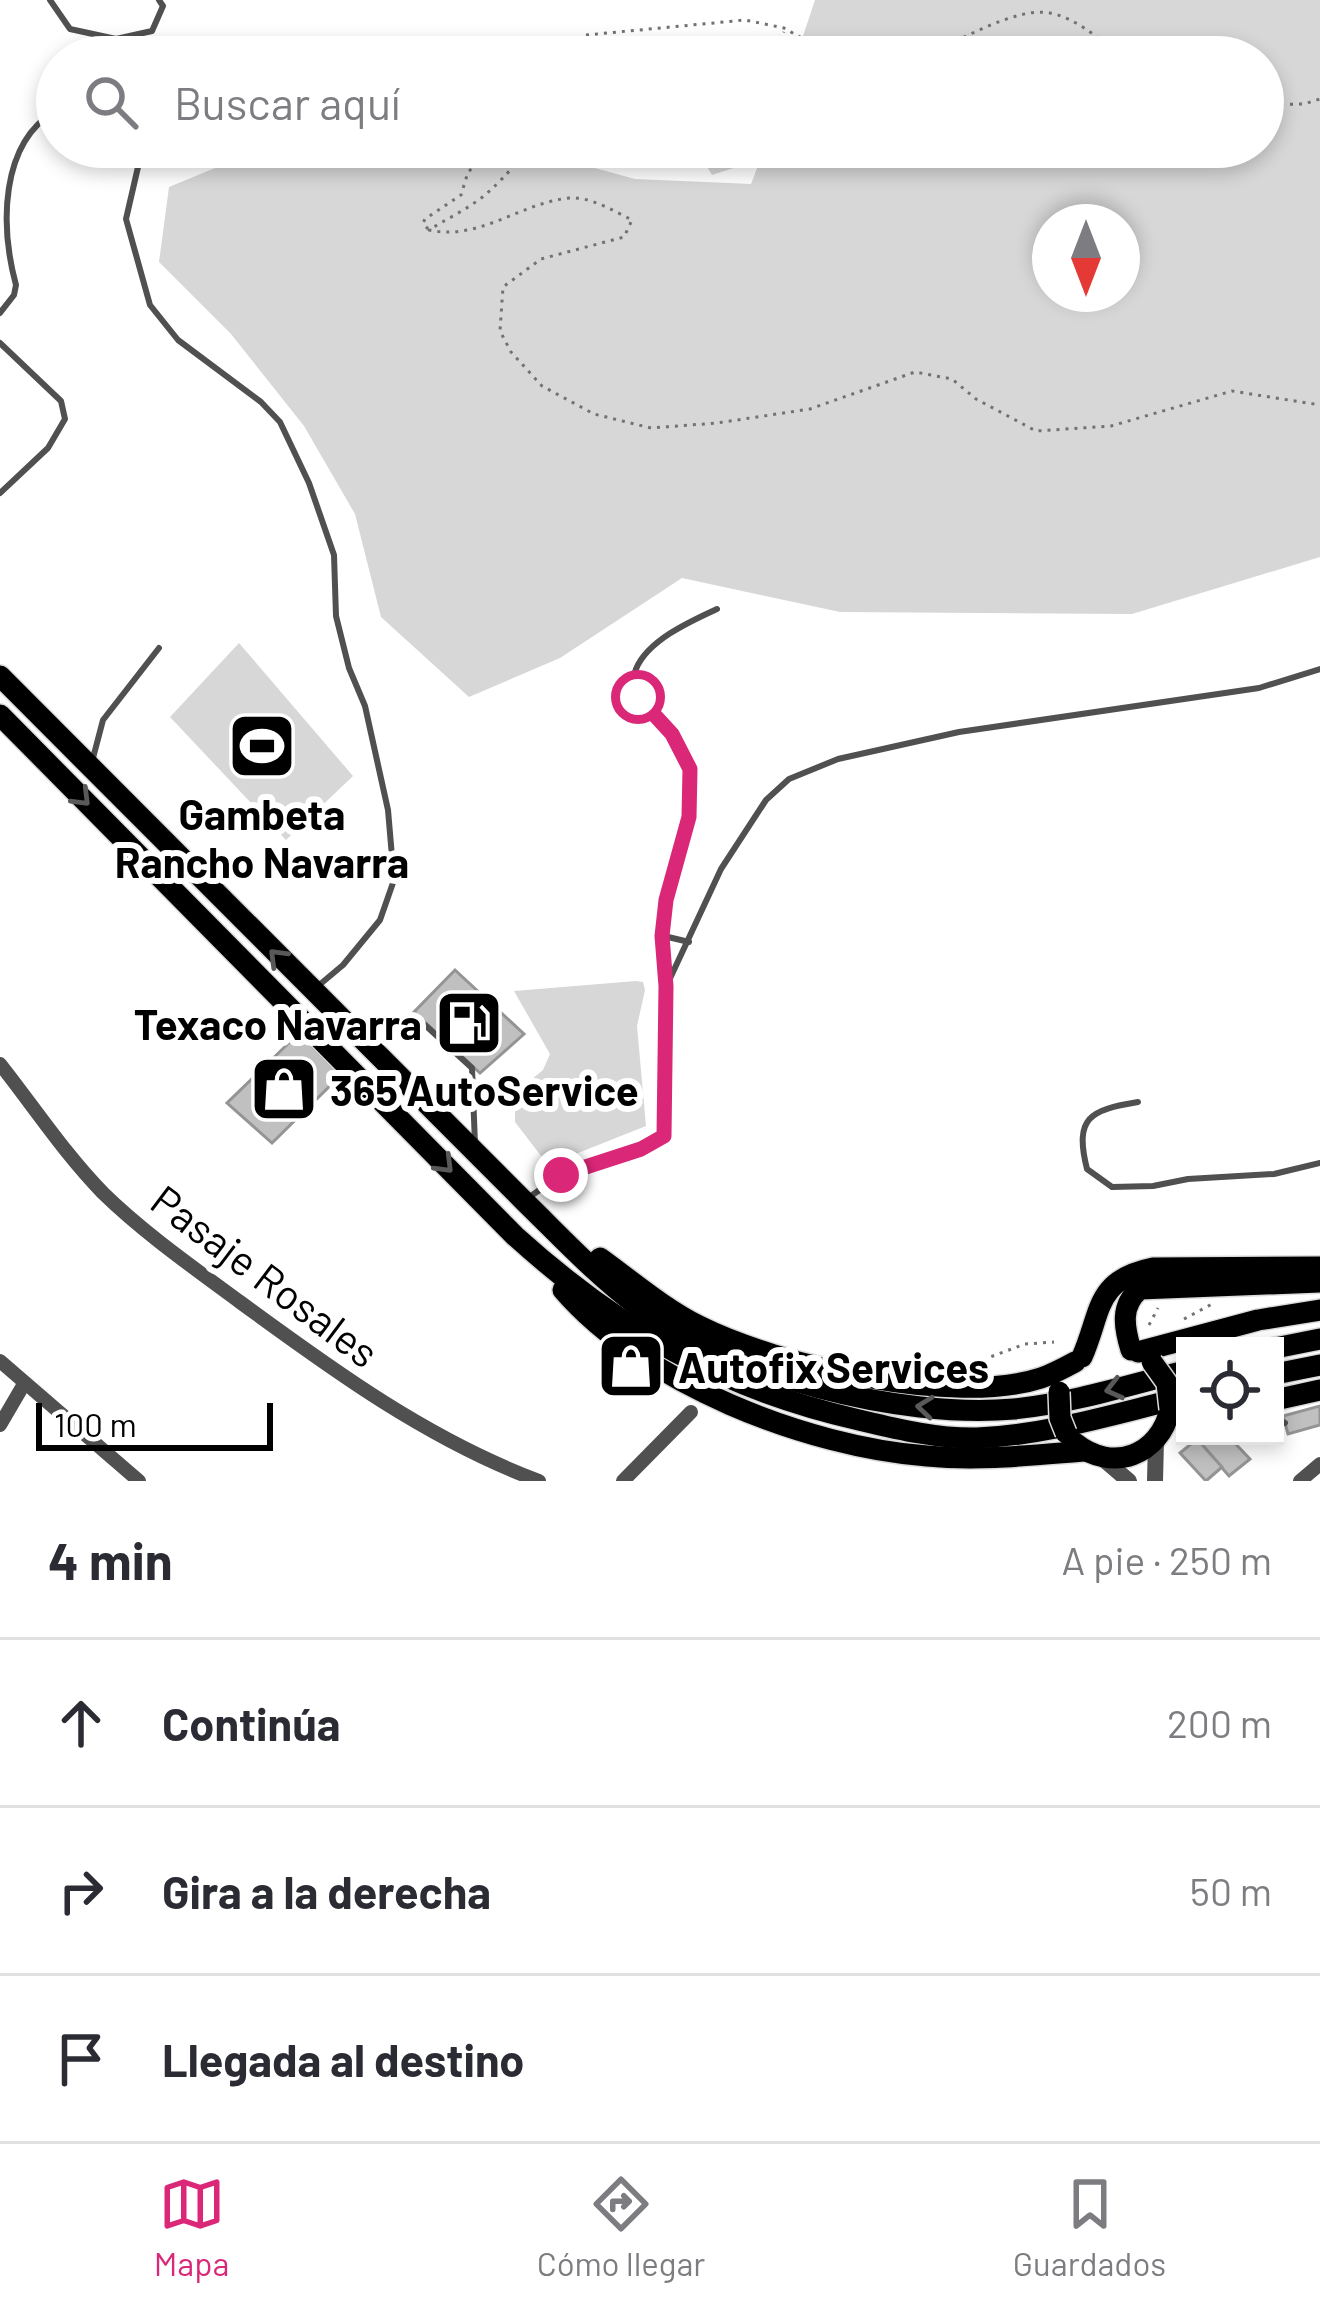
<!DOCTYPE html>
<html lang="es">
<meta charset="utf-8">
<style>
body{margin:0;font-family:Barlow,sans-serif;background:#f2f2f3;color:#2b2b33}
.controls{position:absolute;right:36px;bottom:36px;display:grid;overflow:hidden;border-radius:0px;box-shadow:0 6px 18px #0003}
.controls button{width:108px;height:108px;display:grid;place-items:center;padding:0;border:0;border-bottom:3px solid #e1e1e2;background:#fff;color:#2b2b33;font:60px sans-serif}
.compass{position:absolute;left:1032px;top:204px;width:108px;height:108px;border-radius:50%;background:#fff;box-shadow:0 6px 18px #0003;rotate:180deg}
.scale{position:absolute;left:36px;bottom:30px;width:237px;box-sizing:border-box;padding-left:12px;border:6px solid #000;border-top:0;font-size:33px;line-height:42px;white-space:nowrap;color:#000;-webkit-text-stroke:9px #fff;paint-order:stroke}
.stop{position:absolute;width:36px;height:36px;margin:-27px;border:9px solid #db2777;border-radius:50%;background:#fff}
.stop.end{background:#db2777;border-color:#fff;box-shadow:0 3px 12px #0008}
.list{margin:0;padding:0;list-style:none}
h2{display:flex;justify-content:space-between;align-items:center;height:156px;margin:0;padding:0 48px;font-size:51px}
h2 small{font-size:39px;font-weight:400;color:#7c7c81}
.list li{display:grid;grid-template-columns:78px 1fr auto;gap:36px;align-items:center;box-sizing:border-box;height:168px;padding:0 48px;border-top:3px solid #e1e1e2}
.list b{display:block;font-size:45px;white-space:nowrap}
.list em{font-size:39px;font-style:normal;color:#7c7c81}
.icon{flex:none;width:66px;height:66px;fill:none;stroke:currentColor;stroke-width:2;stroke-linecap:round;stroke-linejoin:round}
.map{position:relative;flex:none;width:1320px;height:1481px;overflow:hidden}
.search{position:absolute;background:#fff;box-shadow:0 6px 18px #0003;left:36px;right:36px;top:36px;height:132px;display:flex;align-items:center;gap:30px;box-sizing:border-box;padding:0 42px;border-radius:66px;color:#7c7c81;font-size:45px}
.sheet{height:660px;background:#fff}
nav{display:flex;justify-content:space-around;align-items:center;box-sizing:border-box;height:168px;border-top:3px solid #e1e1e2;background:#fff;font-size:33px;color:#7c7c81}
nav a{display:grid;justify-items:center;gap:6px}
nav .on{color:#db2777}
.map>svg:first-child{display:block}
.green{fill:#d7d7d7;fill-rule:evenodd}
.building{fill:#c0c0c0;stroke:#949494;stroke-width:3}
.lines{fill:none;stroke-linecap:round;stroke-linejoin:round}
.trunk-casing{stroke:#dbdbdb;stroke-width:24}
.path{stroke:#727272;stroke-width:3;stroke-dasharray:3 6;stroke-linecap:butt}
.service{stroke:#505050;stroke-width:6}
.minor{stroke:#505050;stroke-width:14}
.tertiary{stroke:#505050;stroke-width:16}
.trunk{stroke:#000;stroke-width:21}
.trunk-bridge-casing{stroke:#dbdbdb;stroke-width:24;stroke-linecap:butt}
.trunk-bridge{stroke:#000;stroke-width:21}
.oneway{stroke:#595959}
.route{stroke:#db2777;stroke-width:15}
.labels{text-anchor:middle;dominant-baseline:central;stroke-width:12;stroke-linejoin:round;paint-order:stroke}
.poi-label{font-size:42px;font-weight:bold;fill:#000;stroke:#fff;text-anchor:start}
.street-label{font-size:42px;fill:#000;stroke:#fff}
</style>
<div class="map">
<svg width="1320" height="1481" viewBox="0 0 1320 1481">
<rect width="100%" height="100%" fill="#fff"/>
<g class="green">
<path d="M815,0h505v557l-188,57 -292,-2 -158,-34 -122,80 -91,39 -88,-80 -26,-103 -51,-88 -73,-92 -72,-72 10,-75 97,-40h252l117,32 116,5 14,-37h498v-90h-467zM1122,222v72h-72v-72z"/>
<path d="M695,147h56l-2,16 -37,12z"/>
<path d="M239,643l114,133 -67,64 -116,-123z"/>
<path d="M636,981l7,1 2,8 -8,36 9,100 -98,39 -33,-43v-29l28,-23 7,-16 -36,-63z"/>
</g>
<g class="building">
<path d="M455,970l69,64 -44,39 -66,-61z"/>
<path d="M299,1033l42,42 -69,68 -45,-40z"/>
<path d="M628,1361l18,11 -6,10 -18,-10z"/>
<path d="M1320,1406v19l-32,9 -5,-18z"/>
<path d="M1209,1436h19l22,23 -21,17 -32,-37z"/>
<path d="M1197,1439l25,28 -16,14 -26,-28z"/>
</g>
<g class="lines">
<defs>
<g id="trunk">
<path d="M0,676l524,525c37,36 73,75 115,106 93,69 260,112 375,102 58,-6 115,-24 171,-38"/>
<path d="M0,715l515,521c104,94 207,153 344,184 38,9 79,19 118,18 71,-3 140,-25 208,-41"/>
<path d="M600,1258c32,23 63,50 99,68 80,40 256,80 342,52 12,-4 23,-10 34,-16"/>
<path d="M563,1290c80,93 244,157 364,166 53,5 106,-1 158,-5"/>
<path d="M1275,1348l45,-9"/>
<path d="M1131,1350c-7,-23 -11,-45 9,-61l180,-7"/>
<path d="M1138,1352l120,-32 62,-10"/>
<path d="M1082,1357c20,-45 12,-77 71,-89l167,-1"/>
<path d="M1275,1374l45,-9"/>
<path d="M1275,1400l45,-10"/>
<path d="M1075,1443c37,30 85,13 95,-34"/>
</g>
</defs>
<use href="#trunk" class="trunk-casing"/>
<g class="path">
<path d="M586,35l159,-15 39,8 51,29"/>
<path d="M772,57l12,-25"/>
<path d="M923,57c32,-14 93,-51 127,-44 27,5 52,29 75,44"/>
<path d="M1263,105l41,-1 16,-5"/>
<path d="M565,147c-53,7 -44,17 -79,47 -16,14 -38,24 -57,36 51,11 91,-27 140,-32 20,-2 45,13 63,22l-8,17 -83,22 -38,28 -3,44 11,21 31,34 52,28 57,14 66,-5 93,-14 105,-37 37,7 24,20 60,32 75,-5 121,-35 88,14"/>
<path d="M587,147l82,16"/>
<path d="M428,229l-5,-6 2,-4 36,-24 7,-23 27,-25"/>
<path d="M1184,1319l28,-15"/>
<path d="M1149,1325l9,-17"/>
<path d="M966,1366l59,-22 29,-2"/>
</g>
<g class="service">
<path d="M50,0l20,29 46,10 36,-8 11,-25 -4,-6"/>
<path d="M476,57l7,-4"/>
<path d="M157,147l-19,20 -12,52 24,86 28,35 83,62 19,20 29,61 25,72 2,61 13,52 16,38 23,104 6,70 -14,40 -37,45 -25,21"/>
<path d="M0,313l14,-18 2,-10c-16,-59 -16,-141 39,-174"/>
<path d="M0,343l61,58 4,18 -17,29 -48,45"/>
<path d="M93,758l10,-38 56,-72"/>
<path d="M664,936l25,6"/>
<path d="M666,983c-2,-28 -5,-56 0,-84 9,-41 33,-84 24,-127 -7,-34 -66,-74 -54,-103 12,-29 55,-48 81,-60"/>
<path d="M355,1022l70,3 47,43 3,76"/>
<path d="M1138,1102c-48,8 -64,15 -51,67l25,18 41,-1 35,-7 86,-5 46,-11"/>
<path d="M528,1198l33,-23 80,-26 24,-13 1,-149 55,-118 45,-69 23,-21 49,-20 121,-27 300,-44 61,-19"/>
<path d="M1275,1418l10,5"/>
</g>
<g class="minor">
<path d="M0,1064c34,43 64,89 103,129 41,40 91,75 137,109 94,69 189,138 299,179"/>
<path d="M0,1361l139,120"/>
<path d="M0,1425l24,-41"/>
<path d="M623,1481l68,-69"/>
<path d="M1300,1481l20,-17"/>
</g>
<g class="tertiary">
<path d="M1102,1458l27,23"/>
<path d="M1155,1481l1,-40"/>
</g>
<use href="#trunk" class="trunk"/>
<defs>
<g id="trunk-bridge">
<path d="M1152,1362l15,21 3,26"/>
<path d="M1059,1392l1,26 6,15"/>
</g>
</defs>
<use href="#trunk-bridge" class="trunk-bridge-casing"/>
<use href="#trunk-bridge" class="trunk-bridge"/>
</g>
<defs><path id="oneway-chevron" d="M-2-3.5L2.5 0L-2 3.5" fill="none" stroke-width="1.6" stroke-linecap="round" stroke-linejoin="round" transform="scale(3)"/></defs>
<g class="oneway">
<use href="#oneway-chevron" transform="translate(82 798) rotate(45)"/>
<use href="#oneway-chevron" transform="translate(277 957) rotate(-135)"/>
<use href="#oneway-chevron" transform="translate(445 1165) rotate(45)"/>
<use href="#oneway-chevron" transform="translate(1114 1389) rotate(166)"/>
<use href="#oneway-chevron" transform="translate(925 1407) rotate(-174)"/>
</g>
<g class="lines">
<path class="route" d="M561,1175l80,-26 23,-13 2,-150 -4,-50 4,-36 23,-83 1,-48 -18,-35 -34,-37"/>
</g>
<defs>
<symbol id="stadium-square" viewBox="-11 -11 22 22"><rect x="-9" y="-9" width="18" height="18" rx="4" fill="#000" stroke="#fff"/><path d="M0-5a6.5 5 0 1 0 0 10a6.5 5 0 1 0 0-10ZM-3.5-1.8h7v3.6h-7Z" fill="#fff"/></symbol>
<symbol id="fuel-square" viewBox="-11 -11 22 22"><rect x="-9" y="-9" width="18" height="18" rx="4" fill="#000" stroke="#fff"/><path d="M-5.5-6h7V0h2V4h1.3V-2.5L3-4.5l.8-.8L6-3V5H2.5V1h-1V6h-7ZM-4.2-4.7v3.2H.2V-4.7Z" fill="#fff"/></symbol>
<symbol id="shop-square" viewBox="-11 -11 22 22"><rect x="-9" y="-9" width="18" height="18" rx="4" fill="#000" stroke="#fff"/><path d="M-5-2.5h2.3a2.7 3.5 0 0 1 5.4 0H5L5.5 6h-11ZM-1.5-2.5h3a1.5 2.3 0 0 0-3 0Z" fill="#fff"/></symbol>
</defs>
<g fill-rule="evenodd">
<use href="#stadium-square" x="224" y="708" width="76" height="76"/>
<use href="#fuel-square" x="431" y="985" width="76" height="76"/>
<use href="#shop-square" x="246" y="1051" width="76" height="76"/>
<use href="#shop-square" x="593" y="1328" width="76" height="76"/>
</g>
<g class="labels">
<g class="poi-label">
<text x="262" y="813" text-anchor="middle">Gambeta<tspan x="262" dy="48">Rancho Navarra</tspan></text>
<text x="422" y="1023" text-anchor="end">Texaco Navarra</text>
<text x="330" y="1089">365 AutoService</text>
<text x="678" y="1366">Autofix Services</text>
</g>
<g class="street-label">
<text transform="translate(266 1275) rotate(37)">Pasaje Rosales</text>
</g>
</g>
</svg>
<div class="controls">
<button><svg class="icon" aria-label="locate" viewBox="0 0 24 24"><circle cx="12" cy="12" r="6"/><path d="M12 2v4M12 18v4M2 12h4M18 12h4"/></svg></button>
</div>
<svg class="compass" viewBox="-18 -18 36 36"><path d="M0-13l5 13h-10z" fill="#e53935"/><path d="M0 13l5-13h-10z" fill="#7c7c81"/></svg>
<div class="scale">100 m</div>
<div class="stop" style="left:638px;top:697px"></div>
<div class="stop end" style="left:561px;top:1175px"></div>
<div class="search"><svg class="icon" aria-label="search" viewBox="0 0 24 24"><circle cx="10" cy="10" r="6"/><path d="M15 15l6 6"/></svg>Buscar aquí</div>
</div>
<section class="sheet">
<h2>4 min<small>A pie · 250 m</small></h2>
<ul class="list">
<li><svg class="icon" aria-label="ahead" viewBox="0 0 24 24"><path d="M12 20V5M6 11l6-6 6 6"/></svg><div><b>Continúa</b></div><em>200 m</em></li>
<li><svg class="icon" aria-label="right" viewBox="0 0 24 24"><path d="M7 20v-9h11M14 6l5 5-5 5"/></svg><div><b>Gira a la derecha</b></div><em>50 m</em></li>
<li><svg class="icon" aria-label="arrive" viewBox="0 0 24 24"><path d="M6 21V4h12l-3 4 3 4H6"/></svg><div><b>Llegada al destino</b></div></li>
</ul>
</section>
<nav>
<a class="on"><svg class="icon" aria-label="map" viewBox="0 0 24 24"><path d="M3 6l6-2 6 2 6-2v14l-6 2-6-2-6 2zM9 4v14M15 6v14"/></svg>Mapa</a>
<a><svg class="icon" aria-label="directions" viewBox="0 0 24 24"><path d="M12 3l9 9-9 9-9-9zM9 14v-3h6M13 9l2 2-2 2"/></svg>Cómo llegar</a>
<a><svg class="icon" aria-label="saved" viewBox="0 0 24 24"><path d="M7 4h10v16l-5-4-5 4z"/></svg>Guardados</a>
</nav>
